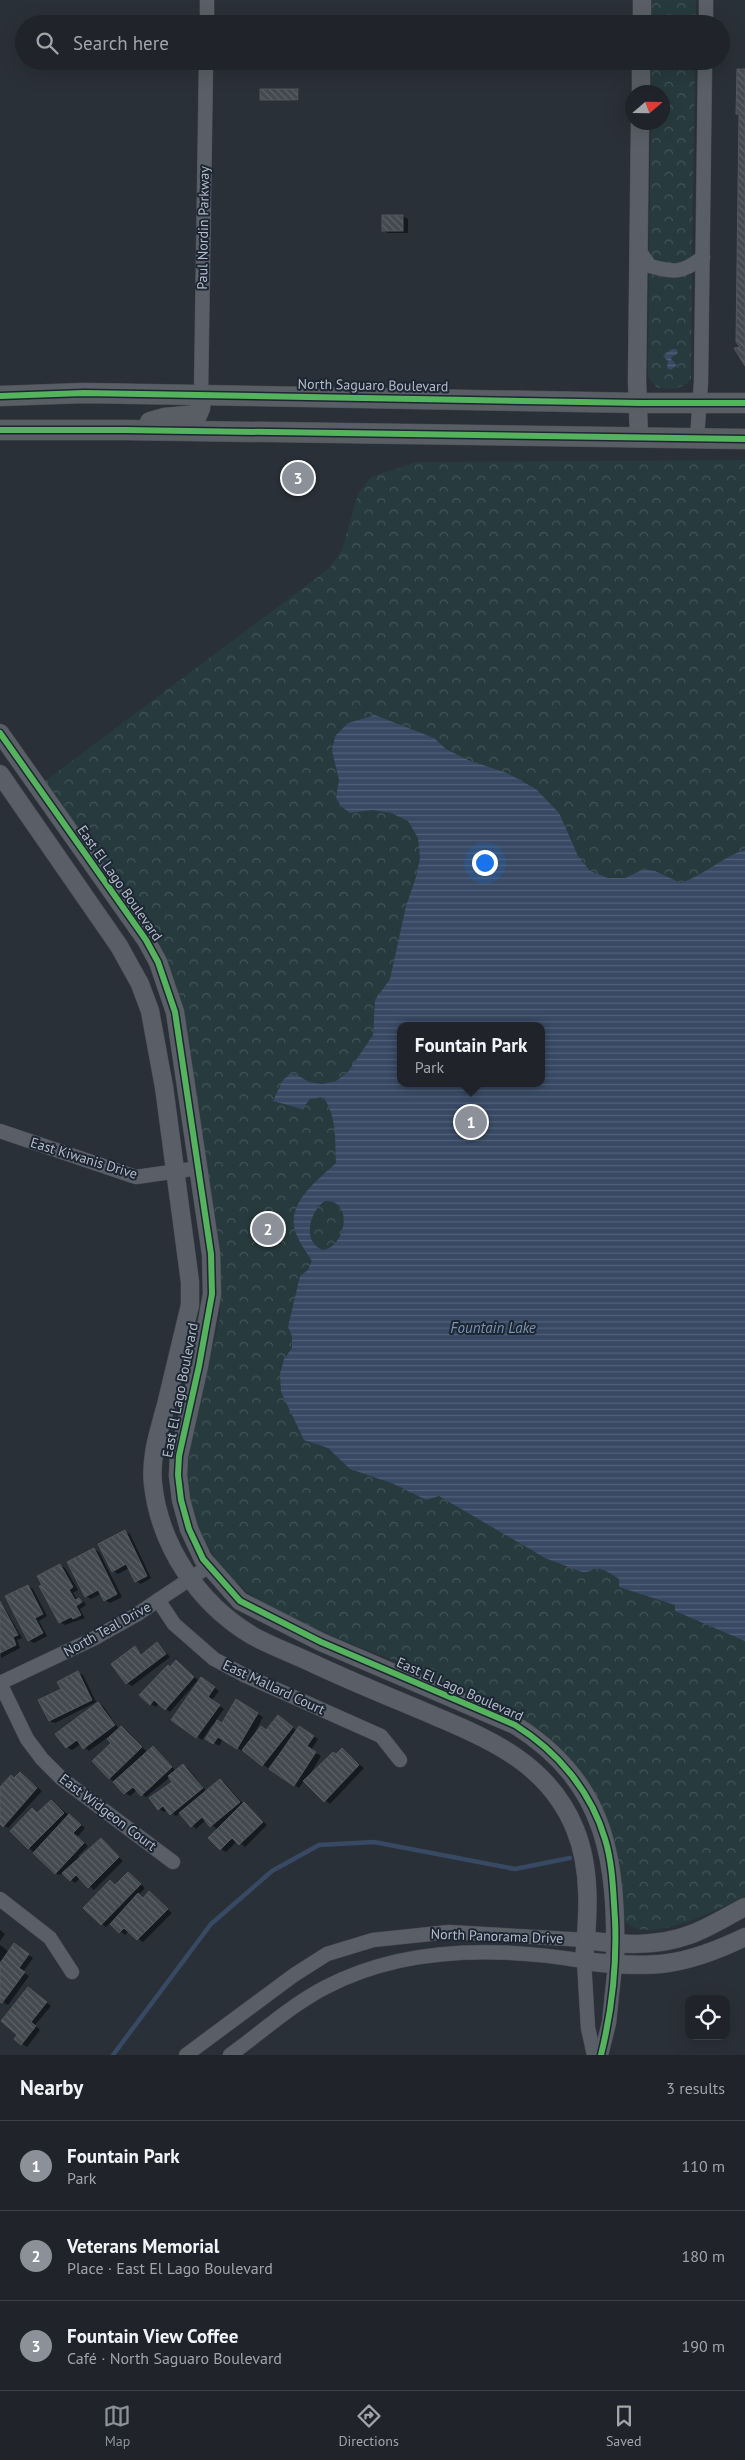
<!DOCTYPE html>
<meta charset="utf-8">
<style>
body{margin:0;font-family:"PT Sans",sans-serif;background:#282c32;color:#f1f3f6}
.controls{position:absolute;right:15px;bottom:15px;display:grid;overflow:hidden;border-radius:10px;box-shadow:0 5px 20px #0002}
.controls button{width:45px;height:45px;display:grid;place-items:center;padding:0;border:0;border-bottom:1px solid #3d4147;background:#20242a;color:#f1f3f6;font:25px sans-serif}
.compass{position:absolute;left:625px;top:85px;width:45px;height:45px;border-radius:50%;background:#20242a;box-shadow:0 5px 20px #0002;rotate:70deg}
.you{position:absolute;left:484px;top:862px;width:18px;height:18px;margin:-12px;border:4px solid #fff;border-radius:50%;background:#1a73e8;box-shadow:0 0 0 8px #1a73e833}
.badge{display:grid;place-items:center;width:32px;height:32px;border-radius:50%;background:#8c9099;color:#fff;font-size:16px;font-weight:700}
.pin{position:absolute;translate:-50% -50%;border:2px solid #fff;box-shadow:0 1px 5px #0006}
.popup{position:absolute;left:397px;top:1022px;width:148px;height:65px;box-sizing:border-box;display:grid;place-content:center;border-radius:10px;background:#20242a;filter:drop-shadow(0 1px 4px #0005);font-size:16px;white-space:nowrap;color:#a2a4a8}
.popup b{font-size:19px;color:#f1f3f6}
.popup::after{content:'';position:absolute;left:50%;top:100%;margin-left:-10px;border:10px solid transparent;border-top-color:#20242a}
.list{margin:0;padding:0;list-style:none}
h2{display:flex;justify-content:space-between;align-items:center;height:65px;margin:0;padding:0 20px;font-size:21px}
h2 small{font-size:16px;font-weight:400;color:#a2a4a8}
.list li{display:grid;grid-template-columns:32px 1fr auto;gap:15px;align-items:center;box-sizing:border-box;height:90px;padding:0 20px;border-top:1px solid #3d4147}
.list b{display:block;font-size:19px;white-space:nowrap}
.list p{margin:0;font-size:16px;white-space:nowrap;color:#a2a4a8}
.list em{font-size:16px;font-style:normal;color:#a2a4a8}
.icon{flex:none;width:28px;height:28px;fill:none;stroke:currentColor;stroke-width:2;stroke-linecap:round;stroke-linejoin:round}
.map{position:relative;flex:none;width:745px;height:2055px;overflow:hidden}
.search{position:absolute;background:#20242a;box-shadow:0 5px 20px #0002;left:15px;right:15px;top:15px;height:55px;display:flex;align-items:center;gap:12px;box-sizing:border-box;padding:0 18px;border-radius:28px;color:#a2a4a8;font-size:19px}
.sheet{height:335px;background:#20242a}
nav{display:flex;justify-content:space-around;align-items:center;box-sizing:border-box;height:70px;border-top:1px solid #3d4147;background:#20242a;font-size:14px;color:#a2a4a8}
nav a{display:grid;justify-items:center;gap:2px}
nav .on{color:#8c9099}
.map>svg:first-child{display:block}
.forest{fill:url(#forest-crowns);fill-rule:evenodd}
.water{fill:url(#water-rules);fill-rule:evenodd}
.shadow{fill:#0007}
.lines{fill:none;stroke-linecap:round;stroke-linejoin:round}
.stream{stroke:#384963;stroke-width:4.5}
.building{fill:url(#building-back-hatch);stroke:#52575f}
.minor-casing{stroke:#484c53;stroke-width:15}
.tertiary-casing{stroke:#484c53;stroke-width:19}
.secondary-casing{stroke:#484c53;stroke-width:21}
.minor{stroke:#5a5e66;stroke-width:14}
.tertiary{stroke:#5a5e66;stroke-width:18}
.secondary{stroke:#595d64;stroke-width:20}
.cycleway-casing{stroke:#1d2633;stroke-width:9}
.cycleway{stroke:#56b35d;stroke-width:6}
.labels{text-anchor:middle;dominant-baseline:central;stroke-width:4;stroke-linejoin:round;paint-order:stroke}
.street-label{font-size:14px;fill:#b4bcc9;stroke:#1d2633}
.water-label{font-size:15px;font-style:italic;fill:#7c92b1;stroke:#1d2633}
</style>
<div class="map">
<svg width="745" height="2055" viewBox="0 0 745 2055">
<defs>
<pattern id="forest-crowns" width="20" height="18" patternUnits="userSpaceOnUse" patternTransform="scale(1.25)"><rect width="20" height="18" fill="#273a3e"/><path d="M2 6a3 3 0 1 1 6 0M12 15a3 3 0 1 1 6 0" fill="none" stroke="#445559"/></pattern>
<pattern id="water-rules" width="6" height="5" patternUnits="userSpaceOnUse" patternTransform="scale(1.25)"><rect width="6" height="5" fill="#384963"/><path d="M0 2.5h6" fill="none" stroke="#526178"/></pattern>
<pattern id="building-back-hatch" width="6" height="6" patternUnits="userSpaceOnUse" patternTransform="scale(1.25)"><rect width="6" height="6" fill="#444950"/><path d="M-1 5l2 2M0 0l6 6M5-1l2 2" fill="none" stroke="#5d6168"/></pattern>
</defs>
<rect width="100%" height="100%" fill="#2a3038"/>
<g class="forest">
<rect x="652" y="0" width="44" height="24"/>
<path d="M651,61h44l-3,193c-6,15 -23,10 -36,9l-7,-12 2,-128 11,-1v-30h-11z"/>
<path d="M649,275h43l-1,104c-7,11 -24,11 -35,8l-8,-11z"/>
<path d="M745,460v1436c-25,12 -107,56 -123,20l-7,-72 -10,-27 -18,-36 -20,-26 -26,-25 -126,-61 -85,-34 -67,-31 -27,-22 -19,-22 -23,-37 -7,-36 2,-40 31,-130v-60l-44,-271 -12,-28 -119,-177 285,-213 12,-19 16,-55 13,-17 46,-15zM401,1026h140v57h-140z"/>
</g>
<g class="water">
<path d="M672,349h4l2,3 -2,3 -4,1 -1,3 6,6 -6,5 -4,-2 1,-7 -5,-5z"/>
<path d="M375,715l59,23 12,11 22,11 39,13 29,16 23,24 19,43 12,15 18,7h17l19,-9 11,2 26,12c23,-8 41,-26 64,-33v791l-70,-30v-6l-56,-18v-8l-13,-8 -10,-3 -9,4h-5l-37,-14 -106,-62 -13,4 -32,-16 -44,-15 -22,-21 -24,-8 -23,-48 -1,-18 4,-15 8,-11v-12l-4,-9 12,-51 8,-6 4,-9c-7,-11 -16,-23 -18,-35 -4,-26 26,-48 42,-63 -1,-23 1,-47 -13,-66l-13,2 -8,10 -29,-8 10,-21 7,-6 7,1 12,7 13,2 14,-3 12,-9 25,-37 2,-35 15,-21 16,-73 10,-29 4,-19 -2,-20 -10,-17 -17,-8 -18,-3 -23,3 -8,-6 -6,-9 3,-18 -7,-29 3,-15 13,-13zM401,1026h140v57h-140zM325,1201c29,-2 21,46 -2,49 -22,-8 -13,-40 2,-49z"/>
</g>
<g class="shadow">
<path d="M297,90l2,1v10l-38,-2z"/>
<path d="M403,216l5,3v14h-20l-5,-3z"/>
<path d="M125,1532l5,2 21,44 -10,6 -5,-3 -7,-13 -11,6 -5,-3z"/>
<path d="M94,1549l5,3 23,45 -12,6 -5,-3 -3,-7 -11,6 -5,-3z"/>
<path d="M60,1565l5,3 13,22 -5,3 5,7 6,2 2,3 -6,4 5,9 -20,7 -5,-3 -20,-35z"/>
<path d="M28,1586l5,3 14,27 -8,5 8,15 -13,7 -5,-3z"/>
<path d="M0,1600l22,38 -5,2 3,8 -19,10z"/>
<path d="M158,1644l12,13 -38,29 -5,-3 8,-36 8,8z"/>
<path d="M176,1662l22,18 -28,32 -11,-9 -3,4 -5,-3z"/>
<path d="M78,1673l5,2 13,27 -41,21 -5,-2 12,-31z"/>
<path d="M207,1682l12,9 -7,9 12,9 -8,11 6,4 15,-23 26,16 -16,30 36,-27 14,11 7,-1 14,9 -7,11 10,6 -13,22 34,-28 22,18 -34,36 -26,-23 -5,7 -5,-3 -16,-30 -10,13 -25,-19 -1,2 -19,-12 -4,7 -12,-8 7,-12 -2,-1 -10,15 -29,-21z"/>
<path d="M98,1704l5,2 16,23 2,-2 5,3 22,23 5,-5 5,3 18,20 7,-6 5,3 19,24 13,-12 5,3 19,22 5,2 18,18 -22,22 -8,-6 -11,11 -5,-3 -3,-19 -12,-10 -10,9 -16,-16 -4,3 -9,-7 -3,3 -5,-3 15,-27 -4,-5 -24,20 -9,-7 -7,6 -5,-3 -15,-15 3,-35 -5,-6 -19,14 -8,-7 -9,6 -5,-3z"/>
<path d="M20,1773l22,18 -34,37 -8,-5v-34z"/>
<path d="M51,1801l34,27 -8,9 11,9 -10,10 4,3 19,-19 22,21 -29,29 -14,-12 -5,5 -12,-10 -3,2 -5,-2 -43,-42 21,-21 4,3z"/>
<path d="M129,1873l16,15 -7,7 6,3 5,-5 23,20 -29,29 -14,-11 -4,4 -15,-12 -4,4 -4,-3 9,-42 6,4z"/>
<path d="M0,1930l5,4 -5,7z"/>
<path d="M0,1945l9,7 10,-4 14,10 -10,14 6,4 -21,29 -8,-5z"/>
<path d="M34,1992l17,14 -16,19 5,5 -13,17 -12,-8 4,-4z"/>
</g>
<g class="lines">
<path class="stream" d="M113,2055l98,-131 61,-53 47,-26 55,-3 141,27 55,-11"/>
</g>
<g class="building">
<path d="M737,69h8v297l-11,-18 6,-1 -4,-5 3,-228h-3z"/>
<rect x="260" y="89" width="38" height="11"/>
<rect x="382" y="215" width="21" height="16"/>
<path d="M125,1530l22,46 -12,6 -9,-18 -14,8 -14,-28z"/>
<path d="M94,1548l23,46 -13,7 -6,-11 -13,7 -18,-35z"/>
<path d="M60,1564l13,23 -4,3 2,3 4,7 4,-2 3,4 -6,4 5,9 -8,4 -2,-2 -12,6 -20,-37 3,-1 -5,-9z"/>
<path d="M28,1585l15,29 -8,4 8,15 -15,8 -23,-45z"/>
<path d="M0,1601l18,34 -5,2 3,8 -16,8z"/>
<path d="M157,1642l9,12 -40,30 -15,-20 24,-18 6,9z"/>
<path d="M176,1660l18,17 -29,33 -11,-10 -4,5 -11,-10 29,-30 2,2z"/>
<path d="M78,1671l14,29 -43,21 -11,-21 23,-11 -4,-7z"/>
<path d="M201,1677l14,10 -7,10 12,8 -24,33 -25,-18z"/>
<path d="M236,1699l22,14 -21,36 -19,-12 -5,7 -8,-5 12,-19 5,3z"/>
<path d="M98,1702l17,23 -32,24 -6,-9 -11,8 -11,-14z"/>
<path d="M278,1715l15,12 -31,39 -20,-16 19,-24 5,4z"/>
<path d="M121,1726l21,21 -33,32 -17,-18 19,-18 -4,-4z"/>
<path d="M299,1726l15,10 -7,10 9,6 -22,34 -25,-17z"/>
<path d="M153,1746l19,21 -31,29 -8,-9 -9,7 -11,-12z"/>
<path d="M342,1748l17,17 -35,37 -21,-21 30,-29 3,2z"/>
<path d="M183,1764l20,24 -33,27 -7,-9 -5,4 -9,-12 23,-16 -4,-6z"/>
<path d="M20,1772l17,16 -34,39 -3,-3v-37l11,-12 3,3z"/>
<path d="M220,1779l20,23 -30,25 -8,-10 -11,10 -12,-14z"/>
<path d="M51,1800l13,13 -36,36 -18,-18 22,-23 5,5z"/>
<path d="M244,1802l19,20 -24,23 -7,-7 -12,12 -12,-12z"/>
<path d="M69,1814l12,11 -8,8 11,10 -29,31 -22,-21z"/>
<path d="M101,1838l18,19 -31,31 -12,-13 -6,6 -8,-8z"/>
<path d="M128,1872l13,12 -40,41 -18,-17 27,-28 5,5z"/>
<path d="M149,1891l19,18 -31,31 -13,-12 -5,5 -9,-9 28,-31 5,5z"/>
<path d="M14,1943l15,11 -10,14 6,4 -23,31 -2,-1v-39z"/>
<path d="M28,1987l19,15 -16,20 5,4 -15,19 -7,-6 3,-4 -16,-14z"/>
</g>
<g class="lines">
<defs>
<g id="minor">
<path d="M207,24v-24"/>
<path d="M706,24v-24"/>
<path d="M638,249l12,17c24,7 33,7 53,-9"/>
<path d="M201,395l5,-334"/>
<path d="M697,438l4,-56 4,-321"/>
<path d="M0,1131l136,46 63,-9"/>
<path d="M158,1600l16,24 40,35 30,16 137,61 19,24"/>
<path d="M0,1683l27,56 15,20 20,20 111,83"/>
<path d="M0,1683l93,-44 43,-24 73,-49"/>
<path d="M0,1899l50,39 22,34"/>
<path d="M186,2055l108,-80 33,-21 46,-14 76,-8 137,8"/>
<path d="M230,2055c32,-23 61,-50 96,-68 78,-41 174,-40 258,-26l4,67 6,27"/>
<path d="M601,2055l8,-32 6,-58"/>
</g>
<g id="tertiary">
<path d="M642,24v-24"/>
<path d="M641,92v-31"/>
<path d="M639,438l-2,-57 3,-259"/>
<path d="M0,733l146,207 12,22 17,50 36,242 1,40 -13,72 -20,90 -1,19 3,25 8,29 14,30 37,42 81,41 194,83c94,59 102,138 100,240"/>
<path d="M0,774l119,172 21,38 10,27 14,76 26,195v23c-8,34 -16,67 -24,100 -7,26 -16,52 -13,79 7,63 46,120 100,152 18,10 38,17 57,26 42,20 85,37 127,55 58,24 113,50 138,112 17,41 13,89 9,132 67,8 99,6 161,-24"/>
<path d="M586,1940c35,5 70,7 103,-5 20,-7 38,-19 56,-28"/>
</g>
<g id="secondary">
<path d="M0,396l84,-3 556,10h105"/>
<path d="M150,422l14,-4 33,-3 3,-7 1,-13"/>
<path d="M0,430h125l620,9"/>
</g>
</defs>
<use href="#minor" class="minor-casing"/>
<use href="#tertiary" class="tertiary-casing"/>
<use href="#secondary" class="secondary-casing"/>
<use href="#minor" class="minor"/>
<use href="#tertiary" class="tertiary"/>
<use href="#secondary" class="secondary"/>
<defs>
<g id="cycleway">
<path d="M0,396l84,-3 556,10h105"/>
<path d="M0,430h125l620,9"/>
<path d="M0,733l146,207 12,22 17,50 36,242 1,40 -13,72 -20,90 -1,19 3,25 8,29 14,30 37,42 81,41 194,83c42,26 76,66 90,114 8,26 8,53 10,80 2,46 -3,91 -14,136"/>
</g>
</defs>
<use href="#cycleway" class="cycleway-casing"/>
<use href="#cycleway" class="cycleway"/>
</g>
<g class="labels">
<g class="street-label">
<text transform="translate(203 228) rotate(-89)">Paul Nordin Parkway</text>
<text transform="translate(373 385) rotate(1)">North Saguaro Boulevard</text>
<text transform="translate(120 883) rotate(55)">East El Lago Boulevard</text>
<text transform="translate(84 1158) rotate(17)">East Kiwanis Drive</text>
<text transform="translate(180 1390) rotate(-79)">East El Lago Boulevard</text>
<text transform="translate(107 1629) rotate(-29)">North Teal Drive</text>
<text transform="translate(274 1687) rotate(25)">East Mallard Court</text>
<text transform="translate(460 1689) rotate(24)">East El Lago Boulevard</text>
<text transform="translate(108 1812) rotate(37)">East Widgeon Court</text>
<text transform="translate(497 1936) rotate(2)">North Panorama Drive</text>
</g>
<g class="water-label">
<text x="493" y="1327">Fountain Lake</text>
</g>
</g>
</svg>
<div class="controls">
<button><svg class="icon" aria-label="locate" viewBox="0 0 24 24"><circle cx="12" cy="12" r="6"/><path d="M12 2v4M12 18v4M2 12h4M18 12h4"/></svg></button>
</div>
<svg class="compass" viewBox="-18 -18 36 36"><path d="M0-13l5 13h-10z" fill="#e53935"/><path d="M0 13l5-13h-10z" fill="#a2a4a8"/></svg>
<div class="you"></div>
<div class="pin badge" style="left:471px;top:1122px">1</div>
<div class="popup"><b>Fountain Park</b>Park</div>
<div class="pin badge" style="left:268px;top:1229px">2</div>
<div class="pin badge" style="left:298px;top:478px">3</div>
<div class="search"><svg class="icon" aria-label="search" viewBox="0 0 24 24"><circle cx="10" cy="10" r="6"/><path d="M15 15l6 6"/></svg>Search here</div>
</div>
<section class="sheet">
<h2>Nearby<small>3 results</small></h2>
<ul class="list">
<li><span class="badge">1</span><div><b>Fountain Park</b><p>Park</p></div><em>110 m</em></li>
<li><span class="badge">2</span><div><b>Veterans Memorial</b><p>Place · East El Lago Boulevard</p></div><em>180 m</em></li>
<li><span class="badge">3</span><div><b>Fountain View Coffee</b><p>Café · North Saguaro Boulevard</p></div><em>190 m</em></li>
</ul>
</section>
<nav>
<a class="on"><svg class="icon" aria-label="map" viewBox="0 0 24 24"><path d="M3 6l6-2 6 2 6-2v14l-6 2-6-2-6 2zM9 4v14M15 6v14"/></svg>Map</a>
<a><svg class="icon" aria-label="directions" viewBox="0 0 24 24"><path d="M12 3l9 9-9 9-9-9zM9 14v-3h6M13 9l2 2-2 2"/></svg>Directions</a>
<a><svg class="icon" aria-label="saved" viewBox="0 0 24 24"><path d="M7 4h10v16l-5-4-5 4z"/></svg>Saved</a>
</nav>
